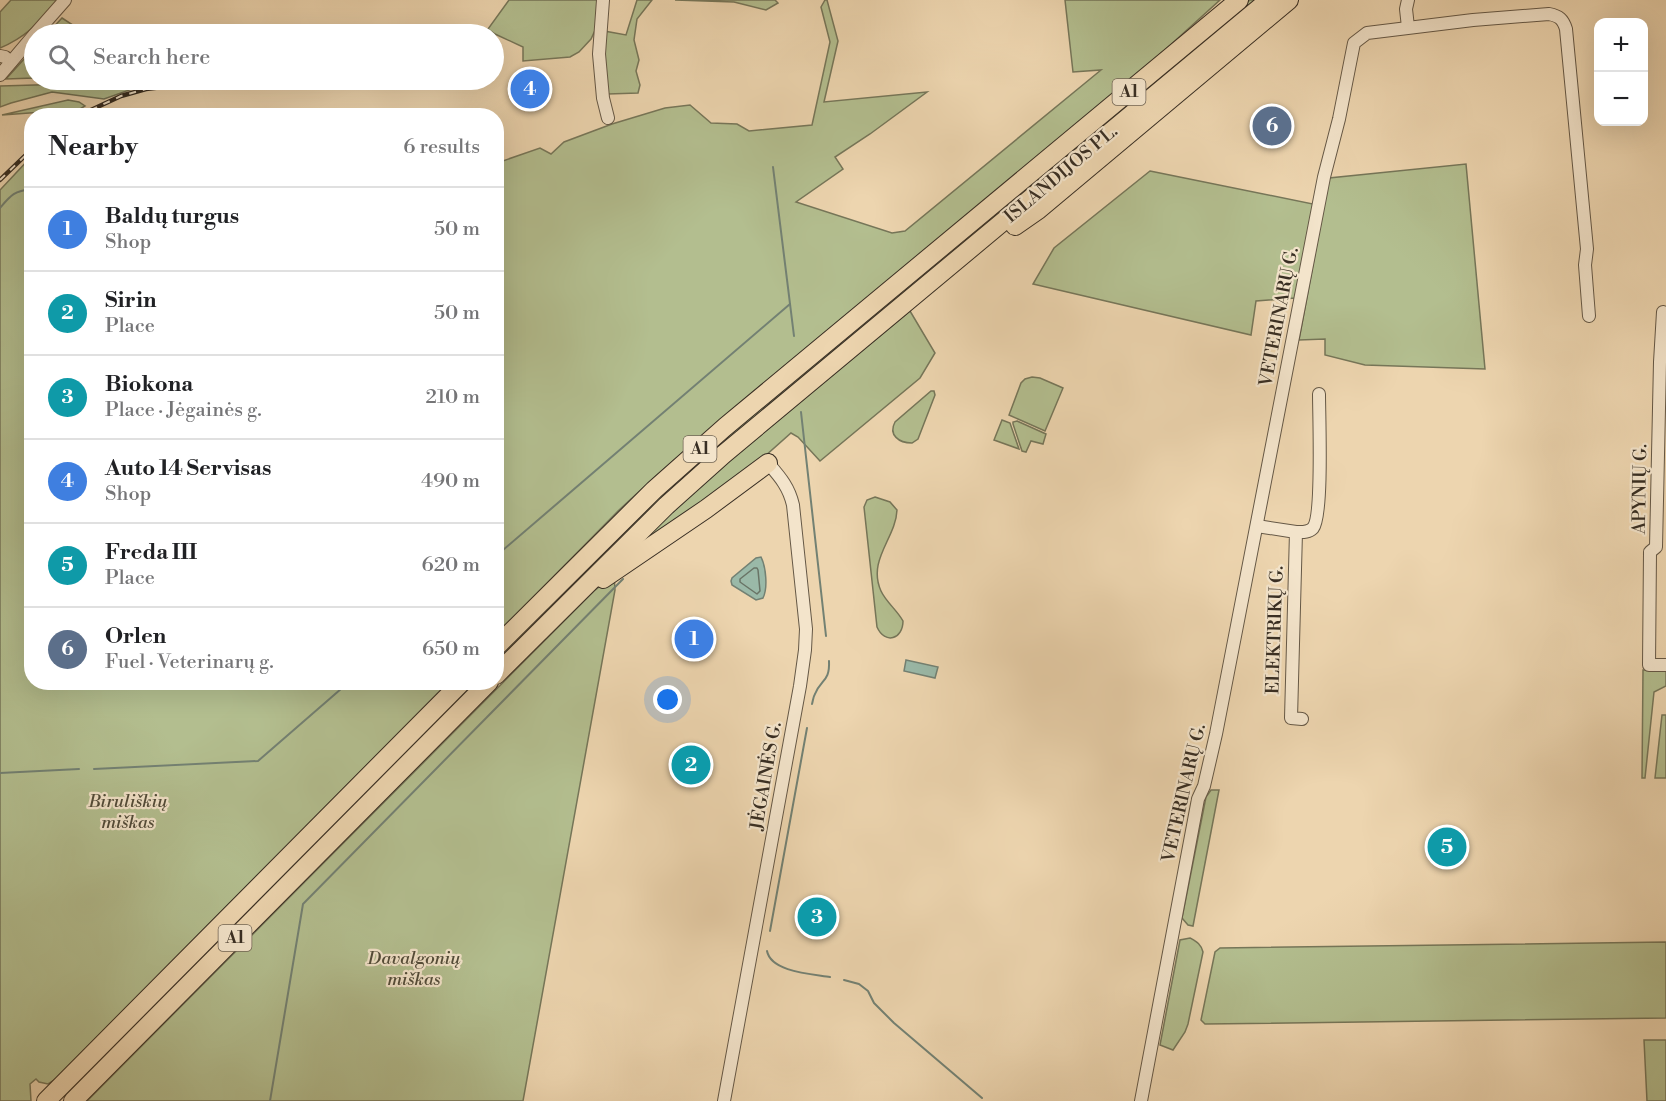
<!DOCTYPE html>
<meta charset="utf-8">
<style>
body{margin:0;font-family:"Libre Bodoni",serif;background:#f2f2f2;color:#202124}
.controls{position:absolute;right:18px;top:18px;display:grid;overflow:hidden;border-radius:12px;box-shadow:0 6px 24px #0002}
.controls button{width:54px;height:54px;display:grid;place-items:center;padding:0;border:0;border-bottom:2px solid #e0e0e0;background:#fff;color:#202124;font:30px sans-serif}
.you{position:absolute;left:668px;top:700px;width:21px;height:21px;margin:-15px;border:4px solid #fff;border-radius:50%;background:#1a73e8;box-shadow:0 0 0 9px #1a73e833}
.badge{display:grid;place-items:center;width:39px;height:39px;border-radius:50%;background:#0b8043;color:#fff;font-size:20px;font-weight:700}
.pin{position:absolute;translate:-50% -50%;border:3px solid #fff;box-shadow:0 2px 6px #0006}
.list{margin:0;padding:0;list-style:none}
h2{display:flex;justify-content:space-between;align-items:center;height:78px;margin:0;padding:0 24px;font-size:26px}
h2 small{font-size:20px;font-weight:400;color:#757577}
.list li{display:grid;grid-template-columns:39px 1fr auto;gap:18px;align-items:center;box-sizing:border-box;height:84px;padding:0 24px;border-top:2px solid #e0e0e0}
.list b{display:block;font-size:22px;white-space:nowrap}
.list p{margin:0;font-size:20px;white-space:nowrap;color:#757577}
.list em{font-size:20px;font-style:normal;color:#757577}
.icon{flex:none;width:33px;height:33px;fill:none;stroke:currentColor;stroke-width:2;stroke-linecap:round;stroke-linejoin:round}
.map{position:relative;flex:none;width:1666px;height:1101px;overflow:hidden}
.search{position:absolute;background:#fff;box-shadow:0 6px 24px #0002;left:24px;top:24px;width:480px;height:66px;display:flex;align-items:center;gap:15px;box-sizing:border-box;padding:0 21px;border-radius:33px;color:#757577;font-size:22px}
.panel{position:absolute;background:#fff;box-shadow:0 6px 24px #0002;left:24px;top:108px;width:480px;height:582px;border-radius:24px}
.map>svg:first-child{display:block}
.green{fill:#b3be8f;stroke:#767659;stroke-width:1.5}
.water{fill:#9ab9a8;stroke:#738173;stroke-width:1.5}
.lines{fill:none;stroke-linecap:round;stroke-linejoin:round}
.shore{stroke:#697466;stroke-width:1.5}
.stream{stroke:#738173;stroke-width:2}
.minor-casing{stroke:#655846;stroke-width:14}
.highway-casing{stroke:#382e23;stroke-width:20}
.minor{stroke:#f3e4cb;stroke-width:12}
.highway{stroke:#edd5af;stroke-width:18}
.rail-casing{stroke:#382e23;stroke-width:4.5}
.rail{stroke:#f3e4cb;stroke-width:2;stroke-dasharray:7;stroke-linecap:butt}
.labels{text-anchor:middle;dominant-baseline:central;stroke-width:4.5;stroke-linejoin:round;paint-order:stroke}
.shield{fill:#f3e4cb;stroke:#706555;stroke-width:1.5}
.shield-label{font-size:16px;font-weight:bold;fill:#382e23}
.street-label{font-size:18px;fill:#382e23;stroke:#f3e4cb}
.park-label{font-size:18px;font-style:italic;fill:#514b39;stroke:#f3e4cb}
</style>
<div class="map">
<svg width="1666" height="1101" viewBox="0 0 1666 1101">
<rect width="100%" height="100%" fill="#edd5af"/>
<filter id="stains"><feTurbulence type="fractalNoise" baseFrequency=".00333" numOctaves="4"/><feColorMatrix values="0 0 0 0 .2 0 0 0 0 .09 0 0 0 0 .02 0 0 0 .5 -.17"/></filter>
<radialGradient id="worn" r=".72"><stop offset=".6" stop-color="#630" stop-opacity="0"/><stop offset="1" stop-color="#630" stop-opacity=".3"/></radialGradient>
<g class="green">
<path d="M11,0h48c-19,21 -32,37 -59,48v-36z"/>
<path d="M509,0h90l-2,26 -6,13 -12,13 -9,5 -47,4v-14l-28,-13 -7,-5z"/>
<path d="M637,0h15l-15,19 -3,21 5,20 -3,11 4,14 -2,8 -30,1 -5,-35 1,-28 22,4z"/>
<path d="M675,0h100l3,3 -12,7 -32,-8z"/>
<path d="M825,0h2l11,41 -14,61 103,-10 -57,42 -35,23 8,12 -47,33 96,31 13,-2 196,-161 -28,2 -8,-72h155l-75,68 -405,335 -82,71 -40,37 -121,123v-471l43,-15 11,6 13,-12 48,-18 53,-16 25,-3 21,18 26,1 12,7 63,-6 18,-83 -9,-35z"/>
<path d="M1250,0h11l-292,241 -472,426v-12l176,-175 380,-315z"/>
<path d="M62,18l20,13 -3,3h-32z"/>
<path d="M34,48v30l-28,1z"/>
<path d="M139,82l-1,5 -34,12 -52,-7 -41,11 -11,4v-21z"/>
<path d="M68,100l11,2 6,4 -15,9h-20l-7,-3 -41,3z"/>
<path d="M31,157l1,525 416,1 -392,396 -8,5 -9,-2 -3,-3 -6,5 1,17h-31v-911z"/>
<path d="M1466,164l19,205 -120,-4 -40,-10v-16l-26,1 30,-162z"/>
<path d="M1150,171l163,33 -18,94 -39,3 -5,34 -218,-51 21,-36z"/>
<path d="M910,311l25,42 -15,25 -100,83 -22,-24 -7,-4 -35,31 -132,95 67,-66z"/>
<path d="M1032,377l8,1 23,10 -18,43 -36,-16 12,-32 4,-4z"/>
<path d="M931,391h3l1,4 -17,44 -6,4c-13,0 -24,-8 -17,-21z"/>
<path d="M1002,420l8,3 9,26 -25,-9z"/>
<path d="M1017,421l29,13 -3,10 -12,-3 -5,11 -4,-1 -9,-27v-2z"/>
<path d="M875,497l15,5 7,8c-1,28 -30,50 -16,81 5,11 16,19 22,30 0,18 -18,24 -26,6l-13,-120 3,-7z"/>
<path d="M614,575l1,15 -92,511h-436l507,-510z"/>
<path d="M1643,670h23v16l-12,6 -9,86h-3z"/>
<path d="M1662,715h4v63h-11z"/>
<path d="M1211,790h8l-26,136 -5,-1 -6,-7 24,-121z"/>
<path d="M1190,938c7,4 11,6 13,14l-15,72 -3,8 -12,18 -13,-5 20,-105z"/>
<path d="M1666,942v76l-461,6 -4,-4 14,-68 5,-4z"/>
<path d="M1644,1040h22v61h-19z"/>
</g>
<g class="water">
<path d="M761,557c5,10 7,31 2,41l-7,2 -24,-15 -1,-4 1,-3 24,-20z"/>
<path d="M906,660l32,7 -3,11 -31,-7z"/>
</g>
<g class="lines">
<path class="shore" d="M754,568h3l1,2 2,21 -3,3 -17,-12v-3z"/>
<g class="stream">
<path d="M773,167l21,169"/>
<path d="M0,208c11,-13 14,-17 32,-19"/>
<path d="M801,412l25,224"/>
<path d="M496,556l294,-252"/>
<path d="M812,704c1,-3 1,-7 3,-10 6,-15 15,-12 14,-33"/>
<path d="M94,769l164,-8 91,-79"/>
<path d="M0,773l79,-4"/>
<path d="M770,931l37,-203"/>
<path d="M767,951c4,21 45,23 63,26"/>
<path d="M844,980l15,4 9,7 6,12 20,20 88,75"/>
<path d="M270,1101l33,-197 320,-325"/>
</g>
<defs>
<g id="minor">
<path d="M603,0l-4,54 4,44 5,20"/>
<path d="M1408,27l-2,-18 2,-9"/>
<path d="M35,34l30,-34"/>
<path d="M0,56l5,1 6,5"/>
<path d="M0,75l34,-40"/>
<path d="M1663,312l-3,50 -4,185 -6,5 -1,113h17"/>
<path d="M1257,526l39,6 -5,186 11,1"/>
<path d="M1296,532c6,0 12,1 17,-4 10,-12 6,-113 6,-134"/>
<path d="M724,1101l76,-415 5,-36 1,-21 -13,-124c-4,-18 -13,-28 -25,-42"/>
<path d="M1141,1101l57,-302 6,-13 12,-52 108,-557 15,-58 15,-76 13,-10 106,-13 76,-6c10,2 14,5 17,15l21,220 -2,16 4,51"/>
</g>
<g id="highway">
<path d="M1015,226l23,-16 251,-210"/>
<path d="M603,579l103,-70 62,-46"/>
<path d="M496,647l158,-157 71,-63 514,-427"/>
<path d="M496,675l170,-169 58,-52 545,-454"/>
<path d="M46,1101l416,-419"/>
<path d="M73,1101l416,-419"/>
</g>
</defs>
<use href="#minor" class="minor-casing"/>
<use href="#highway" class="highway-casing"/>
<use href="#minor" class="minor"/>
<use href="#highway" class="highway"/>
<defs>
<g id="rail">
<path d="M78,116l43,-20 25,-7 75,-9"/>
<path d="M0,180l32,-31"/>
</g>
</defs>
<use href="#rail" class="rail-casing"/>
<use href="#rail" class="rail"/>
</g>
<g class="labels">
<g class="shield">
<rect x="1112.5" y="79" width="33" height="26" rx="4.5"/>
<rect x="683.5" y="436" width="33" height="26" rx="4.5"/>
<rect x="218.5" y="925" width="33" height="26" rx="4.5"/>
</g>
<g class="shield-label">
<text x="1129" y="92">A1</text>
<text x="700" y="449">A1</text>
<text x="235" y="938">A1</text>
</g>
<g class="street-label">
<text transform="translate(1061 174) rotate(-40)">ISLANDIJOS PL.</text>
<text transform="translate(1279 317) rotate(-79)">VETERINARŲ G.</text>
<text transform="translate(1640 489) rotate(-89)">APYNIŲ G.</text>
<text transform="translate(1275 630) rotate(-88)">ELEKTRIKŲ G.</text>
<text transform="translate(766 776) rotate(-80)">JĖGAINĖS G.</text>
<text transform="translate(1184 793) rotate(-77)">VETERINARŲ G.</text>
</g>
<g class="park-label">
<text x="128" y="801">Biruliškių<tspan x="128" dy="21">miškas</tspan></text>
<text x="414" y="958">Davalgonių<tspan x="414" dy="21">miškas</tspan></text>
</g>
</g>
<rect width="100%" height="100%" filter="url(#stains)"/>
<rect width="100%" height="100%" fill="url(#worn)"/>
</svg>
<div class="controls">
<button>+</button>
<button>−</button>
</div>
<div class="you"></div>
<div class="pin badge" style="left:694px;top:639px;background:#3f7fe0">1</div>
<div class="pin badge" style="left:691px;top:765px;background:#0f9aa8">2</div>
<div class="pin badge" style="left:817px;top:917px;background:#0f9aa8">3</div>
<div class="pin badge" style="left:530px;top:89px;background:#3f7fe0">4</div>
<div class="pin badge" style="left:1447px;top:847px;background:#0f9aa8">5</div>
<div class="pin badge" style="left:1272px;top:126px;background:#5c6f8a">6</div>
<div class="search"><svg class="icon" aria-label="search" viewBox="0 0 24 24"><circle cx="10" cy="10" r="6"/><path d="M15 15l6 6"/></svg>Search here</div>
<section class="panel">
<h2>Nearby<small>6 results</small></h2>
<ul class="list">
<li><span class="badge" style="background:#3f7fe0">1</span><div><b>Baldų turgus</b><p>Shop</p></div><em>50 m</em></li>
<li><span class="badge" style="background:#0f9aa8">2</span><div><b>Sirin</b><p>Place</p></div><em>50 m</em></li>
<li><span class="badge" style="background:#0f9aa8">3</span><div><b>Biokona</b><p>Place · Jėgainės g.</p></div><em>210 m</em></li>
<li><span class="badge" style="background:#3f7fe0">4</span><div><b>Auto 14 Servisas</b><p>Shop</p></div><em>490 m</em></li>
<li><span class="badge" style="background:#0f9aa8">5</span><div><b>Freda III</b><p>Place</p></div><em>620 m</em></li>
<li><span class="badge" style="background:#5c6f8a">6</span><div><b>Orlen</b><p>Fuel · Veterinarų g.</p></div><em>650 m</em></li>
</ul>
</section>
</div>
